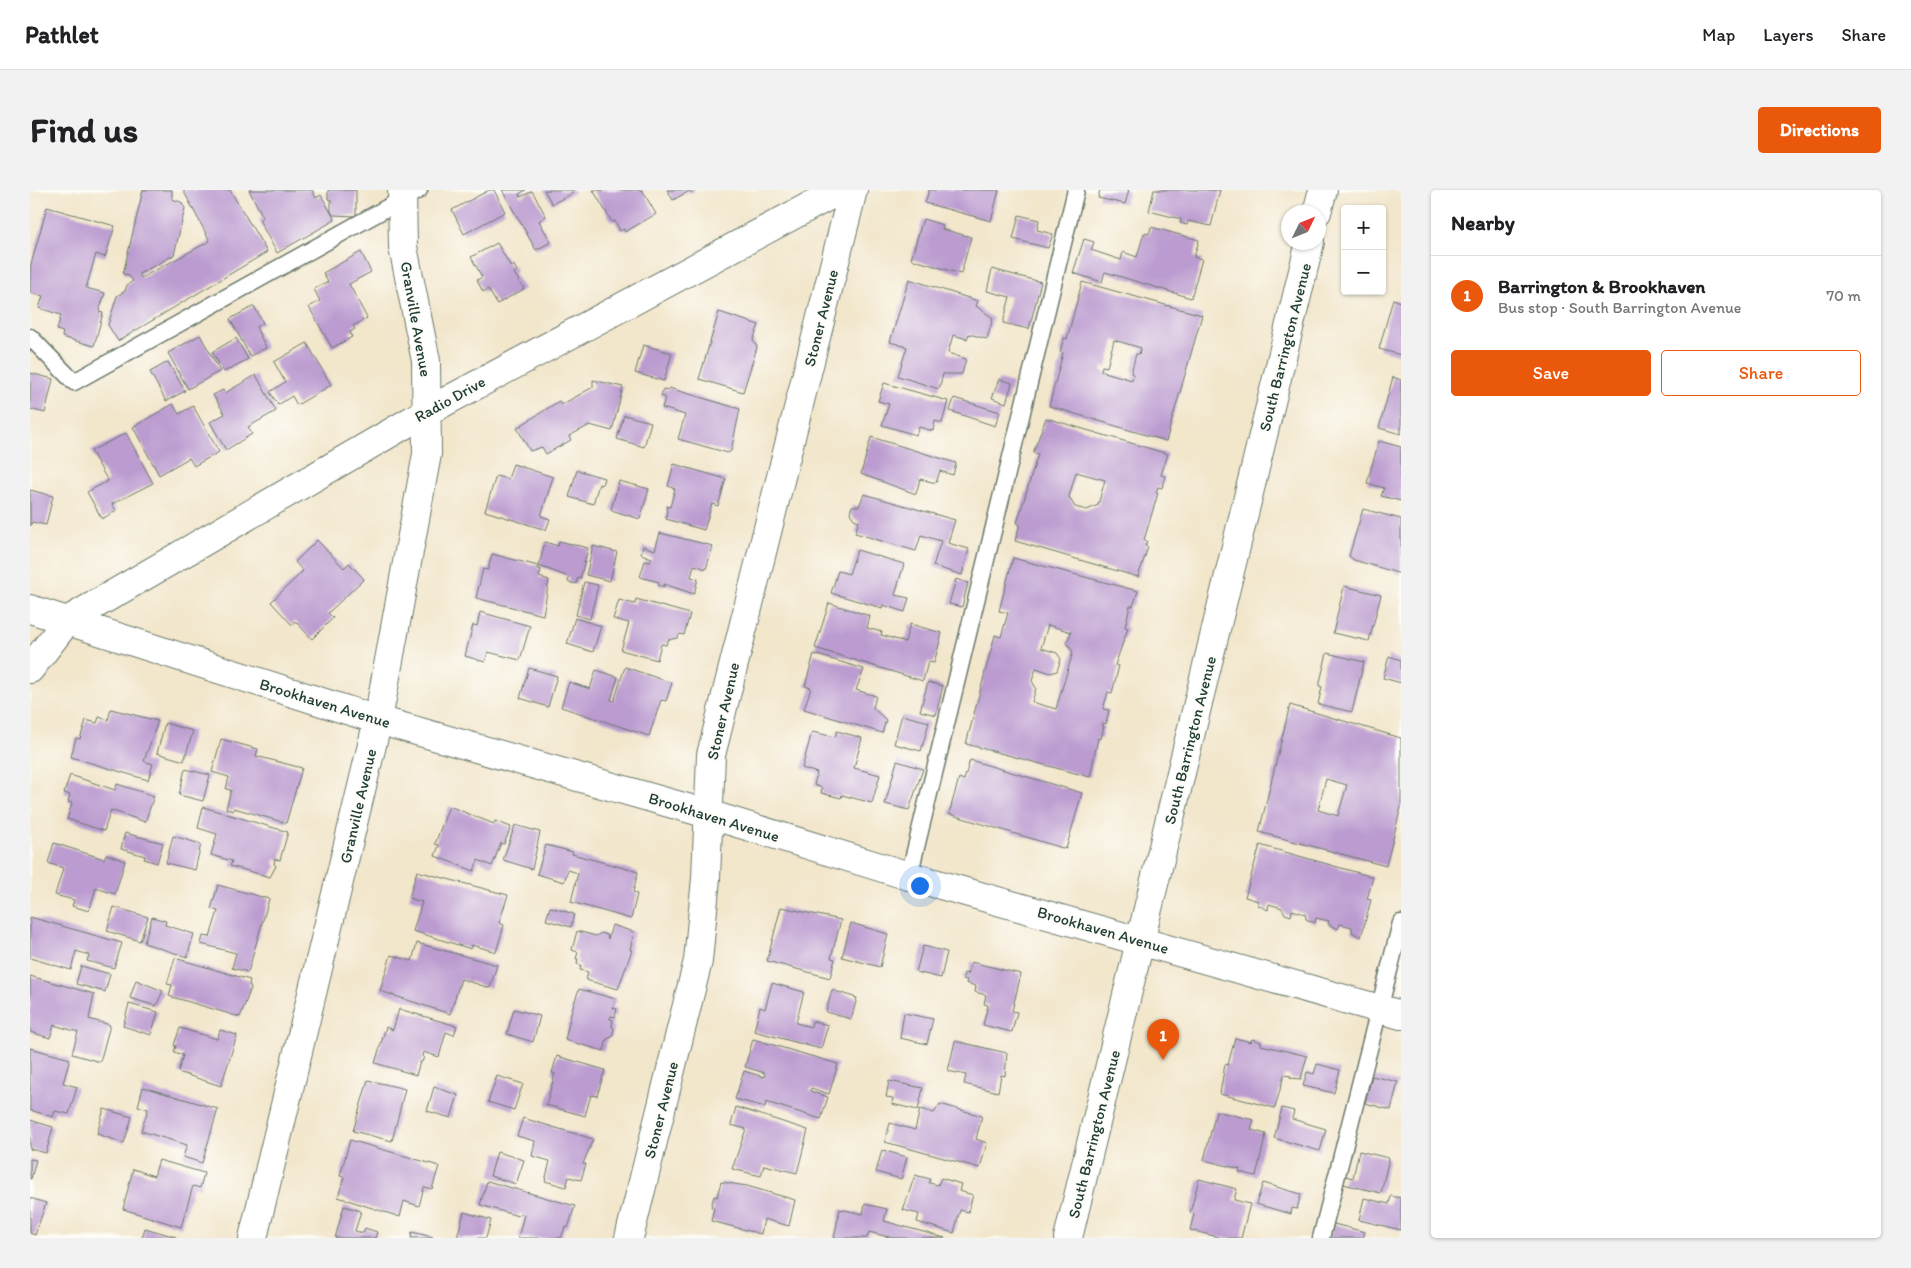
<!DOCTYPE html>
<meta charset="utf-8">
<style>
body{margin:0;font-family:Itim,sans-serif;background:#f2f2f2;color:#202124}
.controls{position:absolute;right:15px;top:15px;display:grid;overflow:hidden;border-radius:5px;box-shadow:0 1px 4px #0004}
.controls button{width:45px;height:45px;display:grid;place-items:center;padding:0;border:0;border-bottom:1px solid #e0e0e0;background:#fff;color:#202124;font:25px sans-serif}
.compass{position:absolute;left:1251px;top:15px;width:45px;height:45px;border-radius:50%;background:#fff;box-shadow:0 1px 4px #0004;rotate:47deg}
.you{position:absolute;left:889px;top:695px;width:18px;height:18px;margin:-12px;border:4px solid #fff;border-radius:50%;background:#1a73e8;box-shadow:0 0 0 8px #1a73e833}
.badge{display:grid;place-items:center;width:32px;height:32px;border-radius:50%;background:#ea580c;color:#fff;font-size:16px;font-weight:700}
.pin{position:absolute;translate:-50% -41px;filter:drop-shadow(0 1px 2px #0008)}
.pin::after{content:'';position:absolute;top:26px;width:18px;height:15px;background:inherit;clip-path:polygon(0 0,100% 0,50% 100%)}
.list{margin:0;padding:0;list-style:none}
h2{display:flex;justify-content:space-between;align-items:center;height:65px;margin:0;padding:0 20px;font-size:21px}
h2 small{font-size:16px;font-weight:400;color:#757577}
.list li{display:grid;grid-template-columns:32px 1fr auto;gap:15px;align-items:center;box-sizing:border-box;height:80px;padding:0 20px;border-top:1px solid #e0e0e0}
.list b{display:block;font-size:19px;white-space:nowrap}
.list p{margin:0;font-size:16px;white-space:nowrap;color:#757577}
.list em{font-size:16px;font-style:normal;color:#757577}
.actions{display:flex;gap:10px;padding:15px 20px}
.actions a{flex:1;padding:11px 0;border:1px solid #ea580c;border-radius:5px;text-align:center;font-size:18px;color:#ea580c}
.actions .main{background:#ea580c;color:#fff}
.map{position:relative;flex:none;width:1371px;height:1048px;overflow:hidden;border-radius:5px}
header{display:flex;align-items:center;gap:30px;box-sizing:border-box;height:70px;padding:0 25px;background:#fff;border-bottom:1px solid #e0e0e0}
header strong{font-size:24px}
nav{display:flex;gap:28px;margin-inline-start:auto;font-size:18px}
.intro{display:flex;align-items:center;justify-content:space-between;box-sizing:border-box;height:120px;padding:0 30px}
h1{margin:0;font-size:35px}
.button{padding:12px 22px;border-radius:5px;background:#ea580c;color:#fff;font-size:18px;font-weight:700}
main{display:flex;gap:30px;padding:0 30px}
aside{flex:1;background:#fff;border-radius:5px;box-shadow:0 1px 4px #0004}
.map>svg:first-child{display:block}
.building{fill:#bb9bd0;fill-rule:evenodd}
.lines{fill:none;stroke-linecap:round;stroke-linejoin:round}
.service-casing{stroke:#697869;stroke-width:19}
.minor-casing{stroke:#697869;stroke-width:30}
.tertiary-casing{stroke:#697869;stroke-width:30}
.service{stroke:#fff;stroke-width:16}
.minor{stroke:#fff;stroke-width:28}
.tertiary{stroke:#fff;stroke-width:28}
.labels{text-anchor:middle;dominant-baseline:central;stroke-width:4.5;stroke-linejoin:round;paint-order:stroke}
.street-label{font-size:16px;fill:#1f3d34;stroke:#fdfcf7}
</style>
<header>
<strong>Pathlet</strong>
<nav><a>Map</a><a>Layers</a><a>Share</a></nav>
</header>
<div class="intro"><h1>Find us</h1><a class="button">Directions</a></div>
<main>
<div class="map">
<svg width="1371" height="1048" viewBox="0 0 1371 1048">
<rect width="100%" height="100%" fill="#fdfcf7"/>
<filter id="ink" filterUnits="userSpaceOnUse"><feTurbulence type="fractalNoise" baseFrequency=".02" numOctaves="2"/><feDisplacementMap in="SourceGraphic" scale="10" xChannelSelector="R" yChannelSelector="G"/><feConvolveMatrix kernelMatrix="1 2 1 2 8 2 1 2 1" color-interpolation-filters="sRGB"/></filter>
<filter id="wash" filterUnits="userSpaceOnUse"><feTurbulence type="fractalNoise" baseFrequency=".0096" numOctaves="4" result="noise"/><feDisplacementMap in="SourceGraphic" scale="20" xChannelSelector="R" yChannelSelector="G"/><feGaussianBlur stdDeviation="1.12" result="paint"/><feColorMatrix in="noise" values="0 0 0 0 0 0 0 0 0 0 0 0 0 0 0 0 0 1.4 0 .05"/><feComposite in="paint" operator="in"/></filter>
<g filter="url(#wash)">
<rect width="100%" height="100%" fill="#f2e6cb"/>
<g id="blocks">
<g class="building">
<path d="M113,0h29v9l9,3 4,6 -11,47 -35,19 2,4 69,-37 -27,-51h47l37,62 -149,89 -10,-16 9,-29 8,-5 2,-6 6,-4 -5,-6 -5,-1z"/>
<path d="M219,0h63l4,8 5,-3 14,25 -58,33 -18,-33 4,-3z"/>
<path d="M298,0h28v26l-23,-1 -2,-4v-11l-3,-1z"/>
<path d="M459,0h5l11,22 -41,22 -12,-24z"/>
<path d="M472,0h24l-7,4 2,3 11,-6 14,25 -7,5 12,21 -15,8z"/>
<path d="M514,0h30l1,2 -23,12z"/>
<path d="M563,0h49l14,24 -31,18 -1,-3 -4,2 -5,-10 -3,1z"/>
<path d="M637,0h29l-5,3 -2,-2 -16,9z"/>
<path d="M899,0h70l-8,31 -66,-18z"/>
<path d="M1070,0h29l-4,14 -27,-6z"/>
<path d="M1124,0h66l-9,36 -23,-5 -1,4 -7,-2 1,-4 -32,-8z"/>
<path d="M17,17l68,19 -10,31 -9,-3 -10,34 19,5 -6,19 4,1 -9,33 -32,-9 1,-5 -6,-2 4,-15 -22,-7 4,-12 -13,-3v-25z"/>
<path d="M989,25l20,5 -2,10 16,4 -5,14 -35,-9z"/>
<path d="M893,29l20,6 -1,4 29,8 -10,37 -50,-15z"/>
<path d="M1121,37l48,13 -5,17 8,2 -11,39 -86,-26 -3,10 -29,-9 11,-34 10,3 -3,8 30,10 2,-8 14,5 7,-24 5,1z"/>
<path d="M467,53l14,24 3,-2 3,6 -3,2 10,16 -27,15 -9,-15 -5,3 -6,-12 5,-3 -11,-20z"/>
<path d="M331,62l10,20 -22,12 18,34 -14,8 2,3 -5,3 2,5 -20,11 -23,-41 11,-6 -6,-12 14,-7 -5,-9z"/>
<path d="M962,79l49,13 -12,47 -26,-6 7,-26 -23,-6z"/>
<path d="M879,89l69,22 -2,5 17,12 -6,21 -18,-5 -2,5 -14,-4 -5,18 18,6 -4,15h-19l-4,15 -41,-13 9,-29 -17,-5z"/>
<path d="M1052,92l120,33 -36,126 -117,-35 14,-53 -3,-1 4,-14 3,1zM1084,150l27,8 -2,6h-3l-5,19 2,1 -1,6 -31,-9 1,-5 5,1z"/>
<path d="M1363,109l8,3v53l-22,-6z"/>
<path d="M224,116l9,17 -7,4 10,21 -16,8 -20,-37z"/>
<path d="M689,122l40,13 -6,15 4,7 -14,45 -44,-13z"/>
<path d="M170,145l20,36 -32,18 -20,-36z"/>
<path d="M206,148l12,21 -24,13 -12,-20z"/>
<path d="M277,153l24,42 -34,20 -5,-9 -14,9 -8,-13 15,-10 -11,-20z"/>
<path d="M613,155l29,8 -8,28 -29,-8z"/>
<path d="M138,172l17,29 -19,10 -16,-29z"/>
<path d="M0,183l23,6 -8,34 -15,-4z"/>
<path d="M226,185l20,36 -28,16 4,7 -26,16 -16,-28 15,-8 -12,-19 10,-5 2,3z"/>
<path d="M1363,187l8,3v54l-22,-6z"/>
<path d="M969,189l13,4 -6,20 -14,-5z"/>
<path d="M563,190l30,7 -11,44 -22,-6 -21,11 2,4 -25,14 -4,-7 -12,4 -13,-23 42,-27 2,4 32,-18z"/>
<path d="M854,193l64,18 -6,22 -7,-2 -2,10 -14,-4 -3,8 -34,-10 7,-21 -11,-3z"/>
<path d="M639,198l71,21 -9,42 -3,2 -50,-14 7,-24 -23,-7 3,-11 -4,-1 2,-7 5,1z"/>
<path d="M924,208l46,14 -5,14 -45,-15z"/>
<path d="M143,214l6,10 14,-8 26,46 -25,14 -5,-8 -30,17 -26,-48z"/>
<path d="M594,225l27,7 -7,25 -27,-8z"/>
<path d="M1016,228l122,36 -7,21 4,1 -3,12 -4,-1 -2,6h2l-14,47 3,1 -2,5 3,1 -10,30 -123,-36 5,-17 -3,-1 21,-69 -5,-1zM1046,282l29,8 -7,25 -11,5 -12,-3 -6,-10z"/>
<path d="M96,243l27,50 -41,21 4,7 -14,8 -15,-27 21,-11 -17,-30z"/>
<path d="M841,247l85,26 -3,12 -13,-4 -4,12 -16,-4 -4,15 -55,-20z"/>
<path d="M1349,251l22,6v54l-20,-5 3,-8 -17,-5z"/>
<path d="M483,274l40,13 -12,39 9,3 -4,11 -61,-19 11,-35 12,3z"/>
<path d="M644,274l52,15 -8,27 -6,-2 -8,26 -38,-11 1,-13 3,1 5,-18 -7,-3z"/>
<path d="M547,280l27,8 -2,7 -3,-1 -6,20 -24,-7z"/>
<path d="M589,291l30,8 -9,30 -29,-9z"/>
<path d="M0,300l23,6 -7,29 -14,-3 -2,4z"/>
<path d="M834,304l91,26 -7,23 21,6 -7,26 -29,-9 8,-25 -20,-6 -5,16 -61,-18 4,-12 -5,-2 -4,-6 2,-7h7z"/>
<path d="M1333,319l38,10v55l-47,-14 -5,-4z"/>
<path d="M630,343l53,13 -7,23 -12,-4 -3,12 7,2 -4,15 -30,-10v3l-6,-2 1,-3 -19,-5 5,-16 5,1 2,-4 -11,-4 2,-8 12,4z"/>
<path d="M287,350l27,28 5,-5 15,16 -36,34 5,5 -21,21 -17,-18 -3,4 -21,-23 32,-31 -8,-9z"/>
<path d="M529,351l29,7 -8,31 -2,-1 -2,6 -8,-2 1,-5 -30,-11 6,-24 13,4z"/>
<path d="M563,356l24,6 -7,29 -24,-6z"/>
<path d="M827,360l47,14 -9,31 14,3 -4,14 -22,-7 -1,3 -51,-15 7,-22 11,3z"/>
<path d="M462,364l46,12v3h3l-2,8 10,3 -6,35 -67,-17 7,-29 5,1z"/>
<path d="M983,368l125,33 -5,15h-3l-5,21 3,1 -13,37 4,1 -7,27 -4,-1 -5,17 6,1 -3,14 -3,-1 -1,3h2l-3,13 -3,-1 -8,39 -124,-33 29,-109 6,2 7,-24 -9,-2zM1018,435l23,7 -4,11 6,9 -17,57 -24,-7 4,-14 -4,-7 4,-13 15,5 6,-2 4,-12 -4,-6 -16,-5z"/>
<path d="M926,389l12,4 -6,24 -13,-3z"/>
<path d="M554,392l14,3 -8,34 -14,-4z"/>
<path d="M1314,396l37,9 -12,46 -36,-8z"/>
<path d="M606,409l54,15 -6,21 -4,-1 -3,4 -9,2 -2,5 -5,-1 -4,16 -36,-10 8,-27 -16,-4 6,-19 16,4z"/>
<path d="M799,413l41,13 -3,12 15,4 -1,3 24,7 5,-18 32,9 -8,30 -6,-1 -5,19 -108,-33z"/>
<path d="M450,422l50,14 -10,34 -32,-8 -3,10 -20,-6 8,-31 4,1z"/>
<path d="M545,428l26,8 -8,26 -26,-8z"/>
<path d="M1297,463l37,9 -12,50 -34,-8 4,-17 -3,-1z"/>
<path d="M784,464l50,15 -8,21 20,6 -3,12 13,12 -4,13 -78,-24 7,-21 -6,-2z"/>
<path d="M1359,466l12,4v23l-18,-5z"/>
<path d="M595,477l47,16 -6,18 -5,-1 -12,36 -88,-29 8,-25 21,7 6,-19 22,7 -7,23 3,1z"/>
<path d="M499,478l28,8 -9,31 -28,-9z"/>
<path d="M898,492l15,4 -7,29 -16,-4z"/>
<path d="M1260,515l111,33v69l-15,59 -127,-34zM1296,589l21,6 -9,31 -20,-6z"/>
<path d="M81,519l47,12 -14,40 9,3 -5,16 -77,-23 5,-19 4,1 6,-19 11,3 2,-6 9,3z"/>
<path d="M872,525l27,7 -8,29 -27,-7z"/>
<path d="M135,533l28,8 -9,30 -27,-8z"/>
<path d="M807,541l25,7 -8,30 26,7 -8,28 -30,-8 -1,3 -20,-5 1,-5 -8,-3 3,-12 -15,-5 10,-36 23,5z"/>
<path d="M191,549l37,10 -2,7 46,12 -16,55 -52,-15 -1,3 -7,-2 5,-19 -5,-1 3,-12 -17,-5z"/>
<path d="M940,570l112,33 -16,56 -117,-35 10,-36 5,2z"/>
<path d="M867,571l26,8 -14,41 -24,-6z"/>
<path d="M155,579l25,6 -7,26 -24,-6z"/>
<path d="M40,585l45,15 2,-6 37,12 -9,26 -34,-12 -7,21 -37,-12 5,-16 -4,-1 2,-7 -6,-2z"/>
<path d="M419,616l45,18 1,-3 16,6 -7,17 -3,-1 -9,23 -14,-6 -4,11 -39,-15 4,-11 -4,-1z"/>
<path d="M173,617l85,25 -8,28 -5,-1 -1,5 2,2 -6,11 -40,-11 2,-5 -21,-6 6,-21 -19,-6z"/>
<path d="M485,635l25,7 -8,37 -29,-9z"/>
<path d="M95,643l38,10 -6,20 -13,-4 1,-3 -24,-7z"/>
<path d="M143,646l28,8 -6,26 -29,-7z"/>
<path d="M24,653l50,16 2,-5 19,7 -10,33 -19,-6 -7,23 -17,-5 2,-6 -19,-5 8,-27 -15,-5z"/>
<path d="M516,655l27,7 -1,2 66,18 -5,20 4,2 -6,25 -60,-17 7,-29 -10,-3 -4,12 -27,-8z"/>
<path d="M1230,655l113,32 -6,22 4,1 -10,37 -9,-5v-5l-12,-3 -2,5 -10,-5 1,-3 -13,-3 -1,5 -9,-4 -1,-5 -13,-4 -1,6 -6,-2 -3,-6 -13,-4 -1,6 -10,-5v-4l-13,-4z"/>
<path d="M387,681l91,24 -9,28 5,2 -8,27 -24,-7 -1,4 -58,-18 9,-29 -13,-4z"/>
<path d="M188,695l51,14 -21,73 -16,-4 4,-15 -35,-9 2,-8 7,1 8,-26 -7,-2z"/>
<path d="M84,717l34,10 -8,24 -33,-10z"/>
<path d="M520,717l24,7 -3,13 -25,-7z"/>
<path d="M751,717l60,13 -10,38 4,1 -5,19 -63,-17z"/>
<path d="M0,727l92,26 -8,25 -27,-7 2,-6 -13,-4 -5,19 -41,-12z"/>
<path d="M122,727l14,4 -1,4 29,9 -7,23 -43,-14z"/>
<path d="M821,733l37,11 -8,33 -38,-10z"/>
<path d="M582,735l22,7 -4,18h2l-14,39 -32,-9 2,-8 -8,-2 1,-5 -4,-1 1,-5h-2l2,-7 -6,-2 5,-19 19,5 5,-3 6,2 1,4z"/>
<path d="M387,753l80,22 -7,23 -29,-9 -11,35 -70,-23 11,-36 21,6z"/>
<path d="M893,756l24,6 -6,26 -25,-6z"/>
<path d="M145,768l75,22 -1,5 2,3 -11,29 -71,-21 3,-11 -5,-1z"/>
<path d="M941,772l50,12 -9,37 5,1 -5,20 -29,-7 5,-20 -4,-1 2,-9 -11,-3 1,-6 -10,-3 1,-3 -4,-1 1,-6 4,1z"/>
<path d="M51,776l29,8 -5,18 -29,-8z"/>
<path d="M0,786l64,18 -5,25 21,6 -10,37 -28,-8 6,-22 -24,-7 -4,13 -20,-6z"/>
<path d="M106,790l27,11 -7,15 -26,-8z"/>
<path d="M742,793l32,9 -8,31 15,4 1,-6 16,4 -7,24 -67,-18 6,-24 5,2z"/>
<path d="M549,799l37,10 -3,9 4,1 -2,8 -4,-1 -1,3 3,1 -1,6 2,3 -2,8 -5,2 -3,12 -39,-11 7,-31z"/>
<path d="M802,800l25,8 -6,21 -25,-7z"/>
<path d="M99,814l29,8 -7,23 -28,-9z"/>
<path d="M369,819l58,17 -3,9 -8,-3 -7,25 -16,-5 -1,4 2,1 -2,5h-2l-4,13 -41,-12 11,-36 7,3z"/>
<path d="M484,819l26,7 -7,26 -26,-8z"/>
<path d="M874,823l29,6 -6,25 -27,-6z"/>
<path d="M150,838l37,11 3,-9 17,5 -16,51 -43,-14 5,-17 -9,-3 2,-6 -2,-1z"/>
<path d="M1205,848l16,4 1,-3 9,3v3l46,11 -6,23 -11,-1 1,-2 -7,-1 -9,33 -55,-14 5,-30 3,1z"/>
<path d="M723,849l85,25 -9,30 -18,-6 -1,3 18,6 -7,22 -55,-17 -1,5 -30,-8 9,-28 20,6 1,-4 -20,-6z"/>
<path d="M925,851l52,12 -2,23 -4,-1 -3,17 -34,-8 2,-9 -18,-4z"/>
<path d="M0,858l40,11 -7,24 14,4 -8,27 -14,-3 -2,6 -23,-7z"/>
<path d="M527,866l48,14 -8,26 -6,-1 -6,21 -39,-11 9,-31 -3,-1z"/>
<path d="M1287,874l23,6 -6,23 -31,-7 4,-14 7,2z"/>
<path d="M467,886l26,8 -9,26 -26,-8z"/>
<path d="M1342,886l26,6 -7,28 -26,-7z"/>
<path d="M338,890l37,9 -13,52 -39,-10z"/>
<path d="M859,891l34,7 -5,22 -26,-6 1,-6 -7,-1z"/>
<path d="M113,897l75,22 -16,54 -19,-6 4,-12 -46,-14 7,-22 -10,-3z"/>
<path d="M404,897l24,8 -7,23 -24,-7z"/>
<path d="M910,914l42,12 -6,23 11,4 -7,25 -95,-26 5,-19 25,7 5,-21 14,4z"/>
<path d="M706,917l72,23 -11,43 -33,-8 -3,11 -29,-7 14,-40 -15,-4z"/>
<path d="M1252,918l12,3 -2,8 34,10 -6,22 -46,-13z"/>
<path d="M74,919l28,8 -8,26 -27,-9z"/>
<path d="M1186,921l38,9 -3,10 15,4 -10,42 -17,-4 1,-3 -36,-9z"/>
<path d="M493,928l70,21 -10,25h3l-5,16 -12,-3 -3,10 -21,-6 5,-20 -18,-5 3,-15 -18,-5z"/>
<path d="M0,930l23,7 -7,26 -16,-4z"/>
<path d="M320,950l89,26 -7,23 -8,-2 -5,19 -15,-5 -4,16 -62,-20 6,-20 -4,-1z"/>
<path d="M852,960l25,7 -6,22 -25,-7z"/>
<path d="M1329,961l30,7 -8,35 -38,-9 2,-8 8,2z"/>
<path d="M467,962l27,8 -8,24 -26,-8z"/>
<path d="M0,969l6,1 -5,19h-1z"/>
<path d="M129,970l45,13 -4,15 -7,-2 -12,41 -58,-18 10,-40 21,7z"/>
<path d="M885,985l15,4 -1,4 9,2 3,-7 20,6 -2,7 14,4 -5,17 -8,-2 -6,23 -37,-11 2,-8 -16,-4z"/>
<path d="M1169,989l38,10 -3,11 16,4 -9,34h-19l-32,-8 4,-16 -4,-1z"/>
<path d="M457,991l88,25 -7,22 -3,-1 -4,11h-43l6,-23 -5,-2 -1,3 -38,-11z"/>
<path d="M691,992l26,4 48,14 -6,26 -25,-7 -3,15 -50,-13 3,-13 -3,-1 3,-11 3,1z"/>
<path d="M1233,993l38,11 -4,15 -5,-1 -1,6 -35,-10z"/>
<path d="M1361,1006l10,2v32l-42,-10 5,-22 25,6z"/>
<path d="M0,1008l16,5 -11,32 -5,-2z"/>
<path d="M835,1014l22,5 -3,12 61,17h-52l-24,-6 -2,6h-33l6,-29 23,5z"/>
<path d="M314,1016l17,5 -6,20 8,2 2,-5 12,4 -2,6h-40z"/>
<path d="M434,1022l27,8 -5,18h-29z"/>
<path d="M1304,1034l31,8 -2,6h-33z"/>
<path d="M115,1038l31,9v1h-34z"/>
<path d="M382,1042l21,5v1h-22z"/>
</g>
</g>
</g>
<g filter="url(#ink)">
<use href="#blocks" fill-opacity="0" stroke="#697869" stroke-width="1"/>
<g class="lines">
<defs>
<g id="service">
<path d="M0,147l44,45 345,-192"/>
<path d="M879,686l167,-686"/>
<path d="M1291,1048l80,-315"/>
</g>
<g id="minor">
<path d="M0,419l348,111 330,94 201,62 492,139"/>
<path d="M0,479l37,-48 361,-210 412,-221"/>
<path d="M223,1048l125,-518 49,-266 -1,-93 -23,-114 -1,-57"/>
<path d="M599,1048l69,-277 8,-83 5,-123 142,-565"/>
</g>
<g id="tertiary">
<path d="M1287,22l6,-22"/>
<path d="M1038,1048l242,-996"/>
</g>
</defs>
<use href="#service" class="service-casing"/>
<use href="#minor" class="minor-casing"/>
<use href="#tertiary" class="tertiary-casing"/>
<use href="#service" class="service"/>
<use href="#minor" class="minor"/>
<use href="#tertiary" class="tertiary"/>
</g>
</g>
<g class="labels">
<g class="street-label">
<text transform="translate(791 128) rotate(-76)">Stoner Avenue</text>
<text transform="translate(386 129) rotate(80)">Granville Avenue</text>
<text transform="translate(1255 157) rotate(-76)">South Barrington Avenue</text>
<text transform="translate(420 209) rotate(-29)">Radio Drive</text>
<text transform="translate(295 513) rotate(17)">Brookhaven Avenue</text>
<text transform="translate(693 521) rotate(-77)">Stoner Avenue</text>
<text transform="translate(1160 550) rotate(-76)">South Barrington Avenue</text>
<text transform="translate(328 616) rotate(-77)">Granville Avenue</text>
<text transform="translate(684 627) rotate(17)">Brookhaven Avenue</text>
<text transform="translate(1073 740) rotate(16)">Brookhaven Avenue</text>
<text transform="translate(631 920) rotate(-76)">Stoner Avenue</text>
<text transform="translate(1064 944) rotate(-76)">South Barrington Avenue</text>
</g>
</g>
</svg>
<div class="controls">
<button>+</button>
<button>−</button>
</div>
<svg class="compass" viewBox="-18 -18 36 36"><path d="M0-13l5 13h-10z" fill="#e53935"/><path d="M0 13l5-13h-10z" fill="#757577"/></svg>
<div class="you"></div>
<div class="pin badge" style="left:1133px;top:870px">1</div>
</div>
<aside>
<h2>Nearby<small></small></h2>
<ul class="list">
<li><span class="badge">1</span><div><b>Barrington &amp; Brookhaven</b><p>Bus stop · South Barrington Avenue</p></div><em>70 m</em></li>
</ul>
<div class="actions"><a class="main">Save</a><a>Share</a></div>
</aside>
</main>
